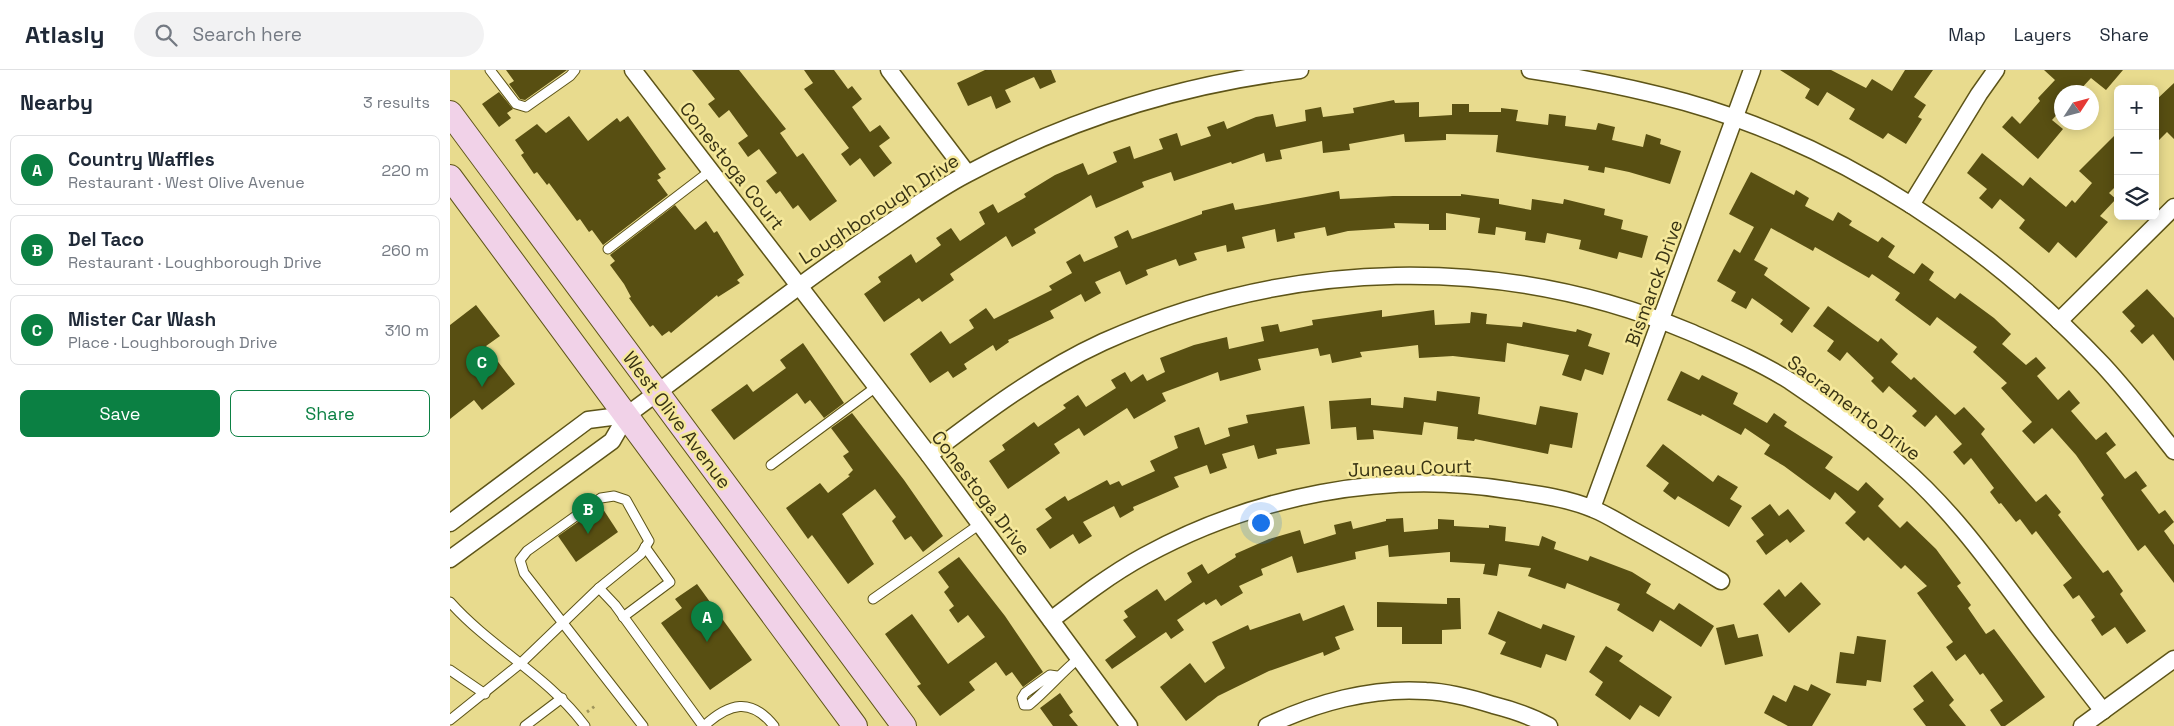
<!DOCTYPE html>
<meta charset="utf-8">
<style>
body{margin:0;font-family:"Space Grotesk",sans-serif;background:#f2f2f3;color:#1f2937}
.controls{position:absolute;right:15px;top:15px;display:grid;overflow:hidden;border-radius:8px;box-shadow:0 2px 12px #0003}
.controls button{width:45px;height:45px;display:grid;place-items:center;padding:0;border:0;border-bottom:1px solid #e0e1e3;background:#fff;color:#1f2937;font:25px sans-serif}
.compass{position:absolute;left:1604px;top:15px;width:45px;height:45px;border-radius:50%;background:#fff;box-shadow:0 2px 12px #0003;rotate:54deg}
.you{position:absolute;left:810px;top:452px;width:18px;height:18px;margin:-12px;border:4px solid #fff;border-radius:50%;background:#1a73e8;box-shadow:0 0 0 8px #1a73e833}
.badge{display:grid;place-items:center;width:32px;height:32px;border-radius:50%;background:#0b8043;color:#fff;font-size:16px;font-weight:700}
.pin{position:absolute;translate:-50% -41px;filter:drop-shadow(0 1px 2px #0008)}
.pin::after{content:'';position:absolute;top:26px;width:18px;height:15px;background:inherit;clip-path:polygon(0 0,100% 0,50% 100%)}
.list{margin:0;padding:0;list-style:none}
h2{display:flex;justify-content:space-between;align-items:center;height:65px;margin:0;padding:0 20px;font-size:21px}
h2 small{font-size:16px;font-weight:400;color:#747a83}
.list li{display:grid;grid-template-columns:32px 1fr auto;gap:15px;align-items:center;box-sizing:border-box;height:70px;margin:0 10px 10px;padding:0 10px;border:1px solid #e0e1e3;border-radius:8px}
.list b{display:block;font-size:19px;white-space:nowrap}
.list p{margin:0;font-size:16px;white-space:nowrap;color:#747a83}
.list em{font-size:16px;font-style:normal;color:#747a83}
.actions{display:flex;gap:10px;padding:15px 20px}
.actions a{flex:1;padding:11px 0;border:1px solid #0b8043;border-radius:8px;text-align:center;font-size:18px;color:#0b8043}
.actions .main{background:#0b8043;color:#fff}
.icon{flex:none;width:28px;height:28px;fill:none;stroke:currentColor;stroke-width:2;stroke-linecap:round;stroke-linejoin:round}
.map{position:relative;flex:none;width:1724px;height:656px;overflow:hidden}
header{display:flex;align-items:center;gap:30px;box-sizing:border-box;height:70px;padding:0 25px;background:#fff;border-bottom:1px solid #e0e1e3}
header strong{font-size:24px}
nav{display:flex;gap:28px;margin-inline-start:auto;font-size:18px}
.search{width:350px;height:45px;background:#f2f2f3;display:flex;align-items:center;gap:12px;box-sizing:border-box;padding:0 18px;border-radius:28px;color:#747a83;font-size:19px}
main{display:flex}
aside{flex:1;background:#fff}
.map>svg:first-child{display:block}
.building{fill:#584f12}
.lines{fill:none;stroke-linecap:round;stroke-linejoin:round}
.lane-casing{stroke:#5d5418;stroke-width:11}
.street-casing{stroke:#5d5418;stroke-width:19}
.secondary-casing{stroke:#5d5418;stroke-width:26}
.path{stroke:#9f955b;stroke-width:3;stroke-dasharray:2.5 4;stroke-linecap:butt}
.lane{stroke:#fff;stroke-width:9}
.street{stroke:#fff;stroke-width:16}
.secondary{stroke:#f1d2e8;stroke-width:24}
.labels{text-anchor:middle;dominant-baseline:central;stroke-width:5;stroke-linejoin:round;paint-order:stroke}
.street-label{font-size:19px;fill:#393414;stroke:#f5e89b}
</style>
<header>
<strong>Atlasly</strong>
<div class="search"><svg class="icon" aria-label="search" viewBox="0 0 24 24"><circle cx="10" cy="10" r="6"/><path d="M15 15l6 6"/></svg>Search here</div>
<nav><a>Map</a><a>Layers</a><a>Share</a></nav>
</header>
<main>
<aside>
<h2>Nearby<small>3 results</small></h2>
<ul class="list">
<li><span class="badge">A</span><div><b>Country Waffles</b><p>Restaurant · West Olive Avenue</p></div><em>220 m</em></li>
<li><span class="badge">B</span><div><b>Del Taco</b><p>Restaurant · Loughborough Drive</p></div><em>260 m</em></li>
<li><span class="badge">C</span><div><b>Mister Car Wash</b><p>Place · Loughborough Drive</p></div><em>310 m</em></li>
</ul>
<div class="actions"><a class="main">Save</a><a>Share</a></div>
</aside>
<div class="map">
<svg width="1724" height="656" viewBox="0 0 1724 656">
<rect width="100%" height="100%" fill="#e8db8e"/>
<g class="building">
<path d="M56,0h61l-42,30 -5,-1 -11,-15 5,-3z"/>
<path d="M242,0h47l47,59 -6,4 17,24 6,-4 34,48 -27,20 -12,-16 -5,4 -13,-18 -4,3 -10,-13 11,-8 -18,-24 -11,8 -10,-14 10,-7 -19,-26 -10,8 -11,-14 7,-5z"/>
<path d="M354,0h30l14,19 4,-3 10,13 -10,8 18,25 10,-7 10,13 -11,8 13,17 -18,14 -14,-19 -10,8 -9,-12 8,-6 -45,-59 9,-6z"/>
<path d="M535,0h66l5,12 -16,7 -6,-12 -29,13 6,12 -15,7 -5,-13 -23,10 -11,-23z"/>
<path d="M1330,0h51l35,18 6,-9 20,12 13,-21h28l-19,27 12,8 -8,12 4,2 -16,25 -18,-11 -5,6 -34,-20 6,-10 -28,-17 -9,14 -13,-8 5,-9z"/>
<path d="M1594,0h79l-17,20 -15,-12 -13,14h-16v17l-10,11 11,9 -25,30 -36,-32 10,-11 8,8 20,-23 -2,-3 17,-18z"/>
<path d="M1724,13v56l-7,-7 -12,12v-43z"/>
<path d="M49,22l14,17 -6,4 4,5 -12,9 -17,-23z"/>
<path d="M944,30l1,3 24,-1v15l33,-2v-11h17v8h32v-4l17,2 -2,11 32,4 1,-11 17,2 -1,10 31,4 2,-7 17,4 -3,13 31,7 3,-13 15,5 -1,5 21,7 -11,33 -41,-12 -24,-5 -1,6 -16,-3 1,-4 -93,-14 2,-17 -52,-1v6l-41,2 -1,-8 -55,10 1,6 -27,3 -1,-12 -42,9 2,9 -16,3 -2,-9 -32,11 -1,-2 -57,19 -3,-9 -29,10 2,5 -48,21 -5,-13 -57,34 2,4 -24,14 -6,-11 -56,38 4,6 -32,22 -3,-4 -35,24 -20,-28 17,-12 -3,-5 33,-23 5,9 25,-18 -5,-7 15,-10 9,13 25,-17 -6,-12 14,-8 5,9 28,-16 -2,-3 31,-19 28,-12 5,12 29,-13 -4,-10 17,-6 4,13 29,-10 -4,-10 18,-6 4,13 30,-10 -4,-9 17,-6 3,8 29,-12 17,-3 3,13 30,-6 -1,-11 16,-3 2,10 31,-4 -1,-5z"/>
<path d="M119,46l19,25 29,-23 3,4 8,-6 38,53 -8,5 3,4 -4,2 11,15 -65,50 -11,-15 -3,2 -9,-13 -3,2 -28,-38 -2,2 -10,-13 -3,2 -13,-19 3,-2 -9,-13 22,-16 9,9z"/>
<path d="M1668,62v52l-9,9 7,6 -16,17 8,6 -32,36 -18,-16 -9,11 -30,-25 6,-8 -25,-21 -8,10 -13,-11 8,-9 -20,-16 15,-20 41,33 7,-9 36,30 6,-7 3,3 17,-20 -13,-12z"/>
<path d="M1301,102l43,23 2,-5 13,8 -4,8 28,15 5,-9 14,9 -3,4 29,17 4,-5 13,9 -7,11 26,17 8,-11 12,9 -5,8 26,19 5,-6 34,25 17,16 -9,10 24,21 10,-8 10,11 -9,8 21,24 11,-10 11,13 -9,8 25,29 10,-8 10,13 -10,8 19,26 11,-8 11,15 -6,4 18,24 6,-4 9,12 -10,9 10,14v38l-29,-38 -7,6 -37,-53 3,-3 -28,-40 -24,-27 -18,16 -12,-13 10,-9 -31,-34 6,-5 -34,-31 4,-5 -40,-30 -7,9 -35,-26 5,-7 -28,-19 -3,4 -54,-31 -2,4 -42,-23 -17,32 14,8 -4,7 46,33 -18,25 -12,-9 3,-4 -31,-22 -6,11 -15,-8 5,-9 -19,-11 17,-32 6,4 14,-26 -25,-13z"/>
<path d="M889,121l1,8 53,-3h68v-2l38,5v5l32,6 1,-11 31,5 1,-5 41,10 -1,6 19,5 -2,9 27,7 -6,22 -23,-6 -2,7 -38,-10 2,-9 -34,-7 -2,10 -20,-3 1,-8 -30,-5 -1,8 -17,-2 2,-15 -34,-5v17h-17v-6l-35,-1 1,5 -47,3 -21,5 -2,-9 -31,6 1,5 -18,4 -2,-13 -33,8 3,11 -18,4 -1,-7 -32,8 3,7 -18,6 -3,-7 -30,11 2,5 -22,10 -6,-14 -25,11 6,11 -16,9 -4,-8 -31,17 4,7 -46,22 1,2 -13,9 -3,-6 -29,19 3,5 -14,9 -5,-7 -18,12 -20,-29 31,-23 9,13 24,-16 -5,-8 17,-12 8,11 58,-29 -3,-4 23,-13 -6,-11 14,-8 4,8 34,-15 -4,-10 14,-7 4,9 70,-25v-3l31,-8 2,7z"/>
<path d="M225,135l20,25 11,-9 8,12 3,-2 27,44 -7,5 3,3 -22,14 -1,-2 -46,38 -2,-2 -7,5 -9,-11 -3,2 -21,-29 2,-1 -7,-13 -14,-19 5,-4 -5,-6z"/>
<path d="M1697,219l27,29v43l-21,-27 -11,10 -12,-13 5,-5 -13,-14z"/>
<path d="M26,235l24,31 -14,10 29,38 -33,26 -8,-10 -24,19v-94z"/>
<path d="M1378,236l50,36 3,-4 17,16 -7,8 20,18 3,-3 41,38 9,-8 21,22 -4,5 55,68 10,-8 15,18 -3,3 45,58 5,-3 15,21 -3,3 26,37 -19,13 -12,-17 -13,9 -11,-16 4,-3 -16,-22 -6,4 -10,-14 9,-7 -36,-47 -4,4 -12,-16 -4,3 -15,-19 -2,1 -9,-12 4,-4 -23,-30 -7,7 -11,-13 9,-8 -26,-29 -11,12 -13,-11 5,-5 -28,-25 -6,7 -12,-12 3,-3 -27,-26 -7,9 -13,-10 7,-10 -21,-15z"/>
<path d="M932,240v7l52,-7 1,15 35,-2 1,-11 16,2 -1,10 36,3 1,-5 53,10 1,-3 15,5 -4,12 22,7 -7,22 -18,-6 -4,12 -19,-6 7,-20 -62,-12 -2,19 -52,-6 -34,2 -1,-13 -58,7 2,5 -30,6 -2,-9 -10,2 -2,-8 -60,11 3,11 -41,11 -2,-9 -56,21 4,8 -32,18 -7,-11 -43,28 -5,-8 -25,16 6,9 -52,36 -19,-28 16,-11 -3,-5 32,-23 4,5 28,-19 -3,-3 15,-10 8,12 30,-19 -5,-8 14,-8 6,10 12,-8 4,7 18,-9 -5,-14 34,-13 33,-8 2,12 35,-8 -3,-14 17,-3 2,8 33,-7 -1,-5z"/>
<path d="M353,273l41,60 -20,15 -14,-18 -5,4 -8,-11 -63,47 -23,-30 36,-26 6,8 33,-24 -6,-8z"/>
<path d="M1231,301l18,9 3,-5 36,18 -5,11 34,19 7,-10 13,9 -3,4 49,31 -8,11 33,23 8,-9 18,17 -6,7 22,22 7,-7 29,28 25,34 -4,3 14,19 -3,3 18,26 8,-5 51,68 -40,29h-4l-11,-16 13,-9 -20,-28 -3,2 -15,-21 -9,7 -10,-14 7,-5 -36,-49 10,-7 -22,-21 -4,4 -33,-32 -4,4 -19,-18 11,-11 -21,-20 -5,8 -46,-34 -20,-12 6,-9 -25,-17 -4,7 -39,-21 -1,2 -34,-16z"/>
<path d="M987,321l43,6 -2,17 58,11 4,-19 38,7 -6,35 -22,-4 -2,10 -73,-15 -1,2 -17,-2 1,-12 -34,-5 -2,13 -49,-5 1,9 -17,1 -1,-13 -25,2 -2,-28 42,-3v7l32,3 1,-11 32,4z"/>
<path d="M854,336l6,38 -34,5 1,5 -19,5 -4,-14 -32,9 5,14 -17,6 -3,-9 -33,12 5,10 -46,20 1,3 -14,8 -6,-12 -31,16 9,14 -13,8 -6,-10 -23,15 -14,-20 16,-11 -7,-9 20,-13 3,5 39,-21 3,5 9,-4 3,5 33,-15 -5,-10 28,-13 -4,-12 25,-9 6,18 25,-9 -2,-8 20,-5 -2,-8z"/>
<path d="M402,343l52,67 39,56 -20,16 -12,-16 -6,4 -13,-19 4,-4 -21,-28 -33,25 32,50 -26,20 -36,-49 -4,4 -22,-31 34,-25 8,10 22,-17 -2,-1 5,-5 -10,-14 6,-4 -18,-24z"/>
<path d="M1213,374l50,38 5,-7 20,12 -8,12 12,7 -13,21 -51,-31 -3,4 -12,-9 6,-8 -23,-17z"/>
<path d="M1320,434l9,12 9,-7 17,22 -15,12 -3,-4 -21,16 -10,-14 8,-6 -13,-17z"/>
<path d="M151,436l17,26 -42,30 -18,-26z"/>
<path d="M953,448l1,14 34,-3v-10l16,1v6l35,2v-3l17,2 -1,14 34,5 3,-10 14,6 -2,7 34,12 2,-5 42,16 19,12 -5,9 28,17 5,-7 35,23 -13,21 -41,-27 -7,12 -36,-22 3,-6 -53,-21 -2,6 -37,-13 3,-8 -32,-4 -2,12 -14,-2 2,-10 -35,-2v-10l-61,5 -1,-12 -33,7 1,7 -59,14 -5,-17 -31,13 2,6 -24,11 4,7 -22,13 -5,-7 -10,6 -2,-3 -27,18 7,10 -13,9 -5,-7 -54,37 -7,-9 31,-23 -13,-17 5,-3 -4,-6 33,-22 8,12 27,-19 -5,-9 15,-9 6,10 28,-17 -1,-3 34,-15 31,-9 4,14 32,-10 -2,-9 17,-4 2,8 33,-8v-2z"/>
<path d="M509,487l46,59 38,56 -20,15 -11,-15 -6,4 -10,-14 -27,20 6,8 -35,26 -23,-30 4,-2 -36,-50 27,-20 36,50 37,-27 -17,-22 -10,8 -9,-13 5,-4 -10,-14 5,-5 -11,-15z"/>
<path d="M1351,512l20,22 -32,29 -26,-29 16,-15 6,8z"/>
<path d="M247,514l55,76 -42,30 -49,-67 21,-15 -7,-9z"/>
<path d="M997,528h13l1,31 -19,1v14h-40v-17h-25v-25l70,2z"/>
<path d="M894,535l10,25 -19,7 5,12 -16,7 -1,-4 -54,19 -51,25 -32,25 -26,-34 30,-24 15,20 20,-15 -13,-26 36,-17 2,5 50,-17 3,8z"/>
<path d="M1048,541l43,18 2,-5 32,12 -9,25 -20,-7 -5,14 -41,-14 6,-12 -18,-8z"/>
<path d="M1284,554l4,14 20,-4 5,22 -38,9 -9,-37z"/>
<path d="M1407,566l29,4 -5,42 -14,-2 -1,6 -30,-3 4,-31 14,2z"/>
<path d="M1156,576l17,10 -4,5 53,36 -13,20 -19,-12 -10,15 -35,-25 8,-13 -14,-10z"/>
<path d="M1482,601l22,29 -5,5 17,21h-40l-13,-17 11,-8 -11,-15z"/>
<path d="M1361,614l20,10 -19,32h-24l-24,-13 9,-18 13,7 8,-17 14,6z"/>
<path d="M610,623l13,19 -4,3 9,11h-25l-13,-18z"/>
</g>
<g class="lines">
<defs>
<g id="lane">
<path d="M40,0l26,34 10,3 44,-31 5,-6"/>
<path d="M158,179l102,-78"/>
<path d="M321,395l105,-78"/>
<path d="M149,518l42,-34 8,-13 -23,-41 -12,-4 -13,2 -74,53 -7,9 4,13 119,153"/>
<path d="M423,529l107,-75"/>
<path d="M0,532c41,46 98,74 135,124"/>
<path d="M173,547l47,-35 -25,-35"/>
<path d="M0,600l35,24"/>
<path d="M607,606l-7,-1 -25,18 -3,5 2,7h5c18,-15 32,-32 50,-47"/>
<path d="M0,650l71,-57 78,-75 16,17 88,121"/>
<path d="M75,656l37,-28"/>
<path d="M254,656c25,-23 47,-29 70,0"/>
</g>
<g id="street">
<path d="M183,0l296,385 200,271"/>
<path d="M439,0l78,103"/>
<path d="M1080,0c53,8 104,18 155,32 160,45 305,143 418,263 25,27 48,57 71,86"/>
<path d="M1461,135l68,-111 17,-24"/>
<path d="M1609,251l115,-114"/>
<path d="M479,385c55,-42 111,-84 174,-113 187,-84 398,-89 587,-10 34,15 68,29 100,49 38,25 76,54 110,84 57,49 98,110 143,169 20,26 40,51 60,77"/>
<path d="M1142,438l160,-438"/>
<path d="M0,453l138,-103 39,-5"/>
<path d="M0,489l162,-118 15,-26c86,-63 169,-130 258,-189 27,-18 53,-37 82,-52 103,-55 217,-90 333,-104"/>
<path d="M601,550c30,-23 60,-46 93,-64 110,-60 240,-86 364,-66 28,4 59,8 85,19 13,5 25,13 36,19 31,17 62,35 92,53"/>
<path d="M817,656c48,-23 105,-39 159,-35 22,1 45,7 67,14 20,5 38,11 56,21"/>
<path d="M1632,656l92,-67"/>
</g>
<g id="secondary">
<path d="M0,43l454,613"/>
<path d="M0,107l405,549"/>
</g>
</defs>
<use href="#lane" class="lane-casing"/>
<use href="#street" class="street-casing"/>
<use href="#secondary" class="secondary-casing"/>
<path class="path" d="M137,642l8,-6"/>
<use href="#lane" class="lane"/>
<use href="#street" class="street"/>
<use href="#secondary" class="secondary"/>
</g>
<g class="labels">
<g class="street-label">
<text transform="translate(282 96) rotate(52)">Conestoga Court</text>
<text transform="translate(429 139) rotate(-33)">Loughborough Drive</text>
<text transform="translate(1204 213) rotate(-70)">Bismarck Drive</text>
<text transform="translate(1404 338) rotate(37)">Sacramento Drive</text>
<text transform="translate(227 350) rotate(53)">West Olive Avenue</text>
<text transform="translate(960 398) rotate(-2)">Juneau Court</text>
<text transform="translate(531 423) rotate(53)">Conestoga Drive</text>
</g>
</g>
</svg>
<div class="controls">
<button>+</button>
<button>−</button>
<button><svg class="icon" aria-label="layers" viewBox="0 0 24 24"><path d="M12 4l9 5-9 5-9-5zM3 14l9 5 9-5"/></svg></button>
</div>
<svg class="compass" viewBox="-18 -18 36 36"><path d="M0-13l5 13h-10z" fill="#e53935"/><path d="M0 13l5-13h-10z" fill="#747a83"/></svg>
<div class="you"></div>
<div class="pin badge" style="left:257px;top:572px">A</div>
<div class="pin badge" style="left:138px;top:464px">B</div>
<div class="pin badge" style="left:32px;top:317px">C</div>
</div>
</main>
